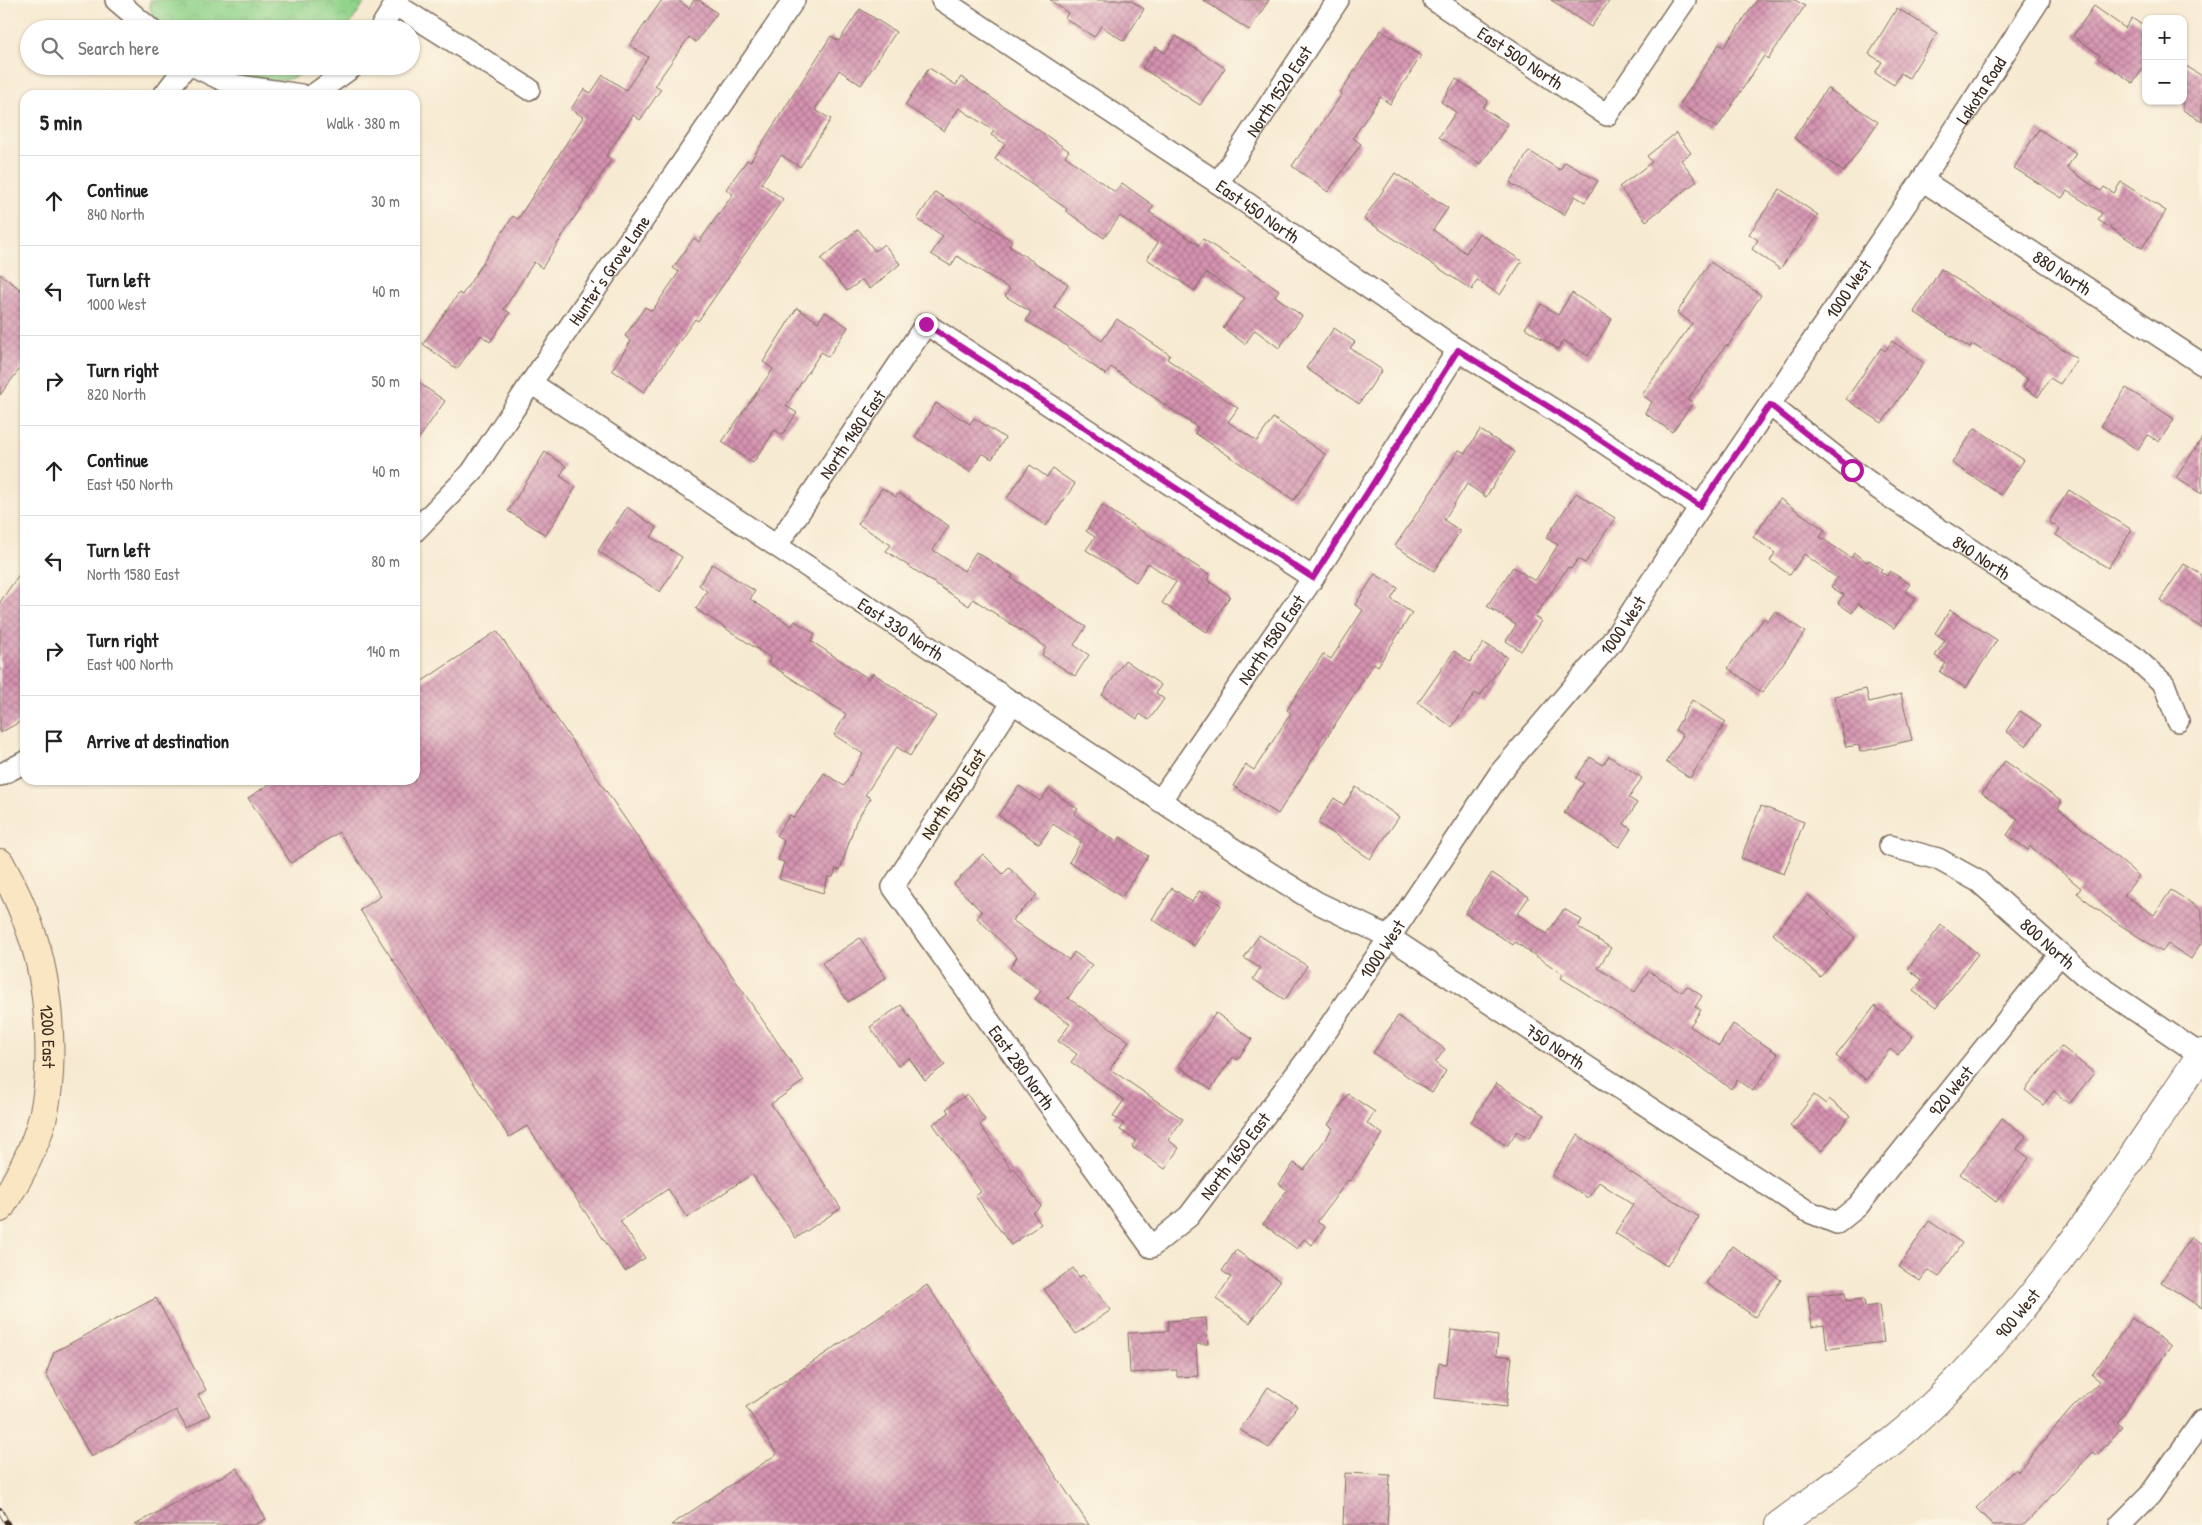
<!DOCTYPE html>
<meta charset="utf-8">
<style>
body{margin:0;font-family:"Patrick Hand",sans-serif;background:#f2f2f2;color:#222}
.controls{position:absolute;right:15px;top:15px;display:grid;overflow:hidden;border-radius:10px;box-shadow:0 1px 4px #0004}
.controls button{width:45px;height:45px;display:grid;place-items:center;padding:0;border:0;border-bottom:1px solid #e0e0e0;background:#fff;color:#222;font:25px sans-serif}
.stop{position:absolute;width:15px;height:15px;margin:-11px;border:4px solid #b5179e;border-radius:50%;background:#fff}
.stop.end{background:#b5179e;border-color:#fff;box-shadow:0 1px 5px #0008}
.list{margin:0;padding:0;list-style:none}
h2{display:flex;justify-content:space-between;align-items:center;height:65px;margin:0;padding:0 20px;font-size:21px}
h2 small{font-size:16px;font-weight:400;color:#767676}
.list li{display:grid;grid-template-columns:32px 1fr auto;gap:15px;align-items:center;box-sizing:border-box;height:90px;padding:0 20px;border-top:1px solid #e0e0e0}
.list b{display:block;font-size:19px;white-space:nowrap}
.list p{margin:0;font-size:16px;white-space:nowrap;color:#767676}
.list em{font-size:16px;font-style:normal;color:#767676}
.icon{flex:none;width:28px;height:28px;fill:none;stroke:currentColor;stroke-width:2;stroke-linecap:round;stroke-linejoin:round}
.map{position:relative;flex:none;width:2202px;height:1525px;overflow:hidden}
.search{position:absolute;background:#fff;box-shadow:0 1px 4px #0004;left:20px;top:20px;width:400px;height:55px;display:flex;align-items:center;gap:12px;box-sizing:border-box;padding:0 18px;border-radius:28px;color:#767676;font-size:19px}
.panel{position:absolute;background:#fff;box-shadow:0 1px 4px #0004;left:20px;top:90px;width:400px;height:695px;border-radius:15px}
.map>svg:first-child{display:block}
.park{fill:url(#park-crowns);stroke:#667e54}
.building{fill:url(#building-cross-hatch)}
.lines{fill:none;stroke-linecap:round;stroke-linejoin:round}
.minor-casing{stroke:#7d6d5d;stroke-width:24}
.tertiary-casing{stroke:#7d6d5d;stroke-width:30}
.secondary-casing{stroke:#7d6d5d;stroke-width:30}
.minor{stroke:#fff;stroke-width:21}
.tertiary{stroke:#fff;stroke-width:28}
.secondary{stroke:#fbe6c3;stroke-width:28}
.rail-casing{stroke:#3b2a1e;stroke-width:5.5}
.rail{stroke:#fcf5e5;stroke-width:4;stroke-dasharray:11;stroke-linecap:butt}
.route{stroke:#b5179e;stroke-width:6}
.labels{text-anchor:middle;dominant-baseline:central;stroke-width:4;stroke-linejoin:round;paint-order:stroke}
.street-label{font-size:18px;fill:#3b2a1e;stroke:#fcf5e5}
</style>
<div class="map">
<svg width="2202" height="1525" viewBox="0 0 2202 1525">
<defs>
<pattern id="park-crowns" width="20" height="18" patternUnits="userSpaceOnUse" patternTransform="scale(1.25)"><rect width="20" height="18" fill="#92d38b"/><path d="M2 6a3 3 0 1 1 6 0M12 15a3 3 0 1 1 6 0" fill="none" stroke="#7fb578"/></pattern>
<pattern id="building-cross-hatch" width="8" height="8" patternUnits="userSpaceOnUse" patternTransform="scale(1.25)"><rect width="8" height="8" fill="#d593b1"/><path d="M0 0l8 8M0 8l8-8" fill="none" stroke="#ae788f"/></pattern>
</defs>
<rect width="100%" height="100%" fill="#fcf5e5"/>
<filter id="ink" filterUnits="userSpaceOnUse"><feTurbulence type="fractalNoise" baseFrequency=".02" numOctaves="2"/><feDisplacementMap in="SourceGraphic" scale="10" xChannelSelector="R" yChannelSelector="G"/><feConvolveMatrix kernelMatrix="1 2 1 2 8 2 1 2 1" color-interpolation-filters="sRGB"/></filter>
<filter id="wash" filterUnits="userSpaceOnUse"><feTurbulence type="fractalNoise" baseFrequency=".0096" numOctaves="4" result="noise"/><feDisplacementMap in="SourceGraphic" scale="20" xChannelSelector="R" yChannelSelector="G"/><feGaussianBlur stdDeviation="1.12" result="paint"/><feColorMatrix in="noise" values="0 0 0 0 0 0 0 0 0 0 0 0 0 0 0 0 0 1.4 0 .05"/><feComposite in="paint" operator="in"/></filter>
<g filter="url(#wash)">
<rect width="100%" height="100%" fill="#f7ead2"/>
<g class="park">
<path d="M150,0h216l-19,29h-181c-12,-9 -17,-14 -16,-29z"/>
<path d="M213,66h102c-37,26 -64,14 -102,0z"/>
</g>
<g id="blocks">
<g class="building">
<path d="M662,0h16l11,8 5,-8h5l18,13 -21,29 -7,-5 -34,48 6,4 -21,31 -7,-5 -27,41 5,4 -69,108 -8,-6 -30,47 6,4 -20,29 -9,-7 -24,34 -34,-25 36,-51 3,2 51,-79 5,3 65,-102 -12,-8 13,-20 7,4 12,-18 23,15 22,-33 -18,-12z"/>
<path d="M1050,0h80l14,9 -20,32 -23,-15 -7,11 -29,-19 3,-5z"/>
<path d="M1203,0h66l-20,30z"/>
<path d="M1551,0h59l-19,27z"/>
<path d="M1757,0h38l10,6 -37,53 -4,-3 -47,72 -37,-24 39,-60 5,3z"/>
<path d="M2094,6l31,22 7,-10 14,10v36l-13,19 -36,-25 3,-3 -27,-19z"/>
<path d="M1897,8l40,25 -28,45 -8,-5 -7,12 -19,-12 7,-11 -13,-8z"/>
<path d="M860,9l36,23 -35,53 -22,-15 -24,40 16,9 -31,48 -19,-12 -20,28 22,16 -85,122 -3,-2 -51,73 -32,-22 19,-29 -6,-5 20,-29 7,4 27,-39 -6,-4 21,-30 5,4 34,-48 -7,-5 21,-29 3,2 81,-126 8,5z"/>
<path d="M1381,30l40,26 -31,48 -10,-7 -27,41 8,6 -33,48 -36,-26 50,-72 -2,-1z"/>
<path d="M1176,36l49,32 -25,37 -58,-37 14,-21 9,6z"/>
<path d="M2183,64l19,12v46l-19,-12z"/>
<path d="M929,68l27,17 5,-8 108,74 -4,5 50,36 7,-9 32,23 -5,6 50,33 4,-6 76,51 -4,6 27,20 -23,32 -24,-18 -10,14 -22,-16 22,-30 -39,-25 -11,18 -48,-32 11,-16 -38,-27 -16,22 -38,-27 1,-2 -72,-50 10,-15 -14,-9 3,-4 -35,-23 -15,23 -39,-26z"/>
<path d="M1456,79l32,21 -5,8 25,16 -27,40 -42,-27 17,-25 -15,-10z"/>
<path d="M1827,88l51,34 -34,50 -50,-34z"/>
<path d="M2039,129l37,24 -9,15 34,23 3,-4 10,6 7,-11 45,29 -24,37 -44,-28 4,-7 -35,-22 -5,7 -48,-30z"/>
<path d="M1676,133l15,20 -10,7 16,21 -51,40 -27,-34 33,-25 -5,-6z"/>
<path d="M1529,151l31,19 5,-8 33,19 -13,21 -10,-6 -11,19 -54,-32z"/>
<path d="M1395,173l53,35 -15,22 33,23 13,-20 43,28 -22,34 -23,-15 -5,10 -108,-71z"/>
<path d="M1780,189l38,26 -38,54 -28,-20 6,-9 -9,-6z"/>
<path d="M935,192l77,49 -3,5 59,38 -14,23 48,34 15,-22 53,36 -3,4 71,49 -10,14 29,19 16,-23 53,37 -32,45 -99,-67 3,-5 -87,-61 -5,8 -48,-35 -32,-19 5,-9 -26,-16 5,-7 -53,-33 -6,10 -20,-12 12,-18 -26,-17z"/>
<path d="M858,229l17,22 9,-7 16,20 -30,25 -8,-9 -15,11 -26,-32z"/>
<path d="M1710,262l51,33 -33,51 -2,-1 -38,54 5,4 -21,29 -27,-19 7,-11 -10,-7 50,-72 -15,-10z"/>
<path d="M1941,269l136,90 -17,25 -10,-6 -12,19 -15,-10 5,-8 -56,-35 -2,4 -56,-36z"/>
<path d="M0,274l25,19v69l-25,33z"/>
<path d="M1572,293l40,26 -24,37 -25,-16 -5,9 -33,-21 16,-24 17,11z"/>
<path d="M797,308l21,14 7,-10 23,15 -20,30 -7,-5 -35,54 11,7 -15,22 -7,-5 -22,33 -31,-21 51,-73 -10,-7z"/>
<path d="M1334,328l21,14 -5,6 32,22 -23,34 -53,-36z"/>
<path d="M1892,341l32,22 -42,60 -36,-24 35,-51 4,3z"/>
<path d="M415,380l30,21 -30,43z"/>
<path d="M2126,388l48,31 -15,23 -11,-7 -10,15 -37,-24z"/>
<path d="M936,403l34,21 4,-6 31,20 -13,21 -10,-6 -12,19 -55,-35z"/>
<path d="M1975,428l49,32 -23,35 -49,-32z"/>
<path d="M1480,430l35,22 -29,45 -19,-13 -23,36 16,11 -26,40 -39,-25 64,-96 6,3z"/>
<path d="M2202,438v56l-26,-16z"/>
<path d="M545,452l21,14 -6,10 16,11 -30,48 -38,-24z"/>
<path d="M1030,465l17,12 6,-8 22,15 -29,42 -39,-28z"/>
<path d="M882,488l14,9 3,-4 50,33 -16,24 31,21 12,-19 37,23 -2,3 75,49 -12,18 15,10 -14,21 -33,-21 4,-8 -44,-29 -29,-19 -4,7 -83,-55 5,-6 -33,-21z"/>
<path d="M2069,490l63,40 -24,38 -52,-33 4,-6 -11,-7z"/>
<path d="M1576,493l39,25 -30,45 -7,-4 -7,10 -3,-2 -33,50 6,4 -20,30 -15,-10 10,-16 -29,-19 26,-39 22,14 23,-36 -12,-7z"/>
<path d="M1780,499l45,31 -5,7 31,21 3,-5 13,9 2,-2 13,9 -2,2 7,5 3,-5 20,13 -5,7 11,7 -22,30 -36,-24 -6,9 -14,-10 6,-8 -13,-8 6,-9 -33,-24 -14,21 -20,-14 5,-8 -22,-16z"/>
<path d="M1102,505l108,70 -3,5 23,16 -23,36 -45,-29 14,-21 -28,-19 -12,19 -50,-32 9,-13 -9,-6z"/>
<path d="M627,507l30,21 -6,9 31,20 -22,35 -62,-41z"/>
<path d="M712,564l43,27 -5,8 42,27 3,-5 20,13 -4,7 58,38 4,-6 63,43 -26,40 -13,-9 -32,48 6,3 -15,23 -16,49 -4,-1 -3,8h-5l-5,16 -44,-14 5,-17 -6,-2 6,-19 -8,-6 14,-20 4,3 30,-45 20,13 19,-32 -29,-19 12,-21 -78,-51 3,-5 -75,-49 11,-18 -8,-6z"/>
<path d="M2184,564l18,11v53l-42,-28z"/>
<path d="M25,566v153l-25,14v-131z"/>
<path d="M1375,574l23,14 -7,11 21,14 -34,53 -4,-3 -96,151 -45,-28 13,-21 8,5 37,-57 -4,-3 36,-56 8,5 32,-49 -8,-5z"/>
<path d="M1950,610l47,30 -31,48 -26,-16 6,-9 -11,-7 10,-16 -10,-7z"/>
<path d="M1775,611l30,21 -43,61 -34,-25 36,-50 4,3z"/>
<path d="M497,631l307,450 -33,23 70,104 -45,30 -44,-64 -65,44 -19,-29 -48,32 25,37 -20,13 -98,-145 -18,11 -149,-227 21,-14 -42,-64 -48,31 -43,-65 28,-18h139v-94z"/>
<path d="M1484,643l23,14 -27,39 -5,-3 -23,34 -34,-24 36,-52 16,11z"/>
<path d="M1125,660l36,25 -5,8 8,6 -15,21 -9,-6 -3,5 -35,-24z"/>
<path d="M1866,689l3,13 32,-8 11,46 -52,12 -1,-7 -13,2 -12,-51z"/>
<path d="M1692,700l34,22 -36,56 -24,-16 17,-27 -8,-5z"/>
<path d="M2020,711l21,14 -15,21 -20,-15z"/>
<path d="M1609,756l33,22 -13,20 8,5 -13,21 7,5 -12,18 -55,-34 20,-30 -8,-5 14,-21 13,8z"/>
<path d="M2005,761l57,41 -4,6 81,68 -15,19 30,20 17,-25 31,20v31l-11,18 -23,-15 -6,8 -57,-37 -28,-22 4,-5 -51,-42 -2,4 -21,-15 11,-16 -36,-26z"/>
<path d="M1019,786l21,15 9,-12 29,20 -4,5 43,28 3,-5 28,19 -26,41 -53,-35 12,-20 -28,-18 -14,20 -41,-29z"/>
<path d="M1356,787l43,30 -29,42 -52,-36 16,-25 10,7z"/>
<path d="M1761,806l43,16 -20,52 -43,-16z"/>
<path d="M983,854l20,20 6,-6 28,27 -25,25 57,40 5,-8 18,13 -24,33 61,43 -19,28 73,50 -15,21 11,8 -14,21 -33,-22 4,-7 -16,-10 4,-6 -11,-8 11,-16 -53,-38 6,-8 -19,-13 12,-17 -35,-25 6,-8 -31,-23 7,-11 -40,-39 5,-6 -28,-28z"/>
<path d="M1492,873l37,24 -12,17 30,20 17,-25 18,11 -4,7 33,21 -13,20 37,24 14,-21 33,21 5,-6 15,10 -7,11 6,3 -11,16 29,20 14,-22 45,30 -25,37 -16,-11 -6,9 -38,-28 -132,-83 2,-4 -48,-32 -2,3 -48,-32z"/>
<path d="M1172,888l20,14 7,-11 22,14 -27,41 -42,-27z"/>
<path d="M1808,895l47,43 -35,39 -47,-43z"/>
<path d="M1941,925l37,29 -42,54 -23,-17 9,-11 -14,-11z"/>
<path d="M1259,935l48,31 -22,34 -32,-21 7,-11 -16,-10z"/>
<path d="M860,938l26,40 -38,24 -26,-39z"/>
<path d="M901,1005l44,60 -20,15 -16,-22 -11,8 -28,-39z"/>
<path d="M1875,1006l38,30 -15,19 -8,-6 -24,31 -30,-24z"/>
<path d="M1216,1013l36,26 -15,21 -4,-3 -22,32 -33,-23z"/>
<path d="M1398,1016l47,33 -10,14 11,8 -14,22 -59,-40z"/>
<path d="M2061,1046l33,27 -25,31 -15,-13 -11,14 -18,-15z"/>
<path d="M1496,1083l48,32 -15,23 -12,-7 -10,15 -36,-24z"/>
<path d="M967,1094l18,26 -5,5 32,45 2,-2 27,38 -8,7 8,11 -30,21 -36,-49 6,-4 -48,-68 16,-11 -3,-4z"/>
<path d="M1348,1094l27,18 -8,11 16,11 -33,47 -2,-1 -31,42 8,5 -13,18 -8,-6 -7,10 -34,-25 24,-34 -8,-6 15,-21 10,7 29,-42 -5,-3z"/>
<path d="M1814,1095l12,9 3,-5 21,17 -28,35 -32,-25z"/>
<path d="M2002,1118l24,18 -9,13 12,9 -33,44 -36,-28z"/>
<path d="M1578,1135l47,32 -1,1 75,49 -32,49 -52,-33 18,-28 -34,-23 -11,16 -36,-23z"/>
<path d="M1929,1221l33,22 -23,34 -11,-7 -8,11 -21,-14z"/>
<path d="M2191,1237l11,7v64l-41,-26z"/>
<path d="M1732,1246l49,34 -26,37 -49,-34z"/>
<path d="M1236,1250l44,31 -30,42 -34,-24 15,-22 -9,-6z"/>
<path d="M1073,1268l6,9 4,-2 28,35 -35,24 -32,-45z"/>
<path d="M927,1285l162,240h-418l106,-71 -31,-47z"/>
<path d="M1845,1292l1,9 18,-2 1,8 14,-2 5,37 -57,7 -3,-24 -12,2 -4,-31z"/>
<path d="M156,1298l50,92 -8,5 12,20 -23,14 -11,-19 -85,47 -45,-83 8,-22z"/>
<path d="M1206,1318l2,26h-12l2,32 -21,1v-7l-47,3 -2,-40 40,-2v-10z"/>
<path d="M2132,1318l39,28 -54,77 5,4 -25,28 -4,-3 -69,73h-31l-17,-17 39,-39 2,3 55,-64 28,-27 -8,-6z"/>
<path d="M1451,1330l47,6 -2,19 16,2 -6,50 -71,-9 4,-35 8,1z"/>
<path d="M1268,1387l29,19 -28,42 -29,-18z"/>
<path d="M237,1468l29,51 -12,6h-119z"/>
<path d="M1345,1473l45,2 -3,50h-44z"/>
</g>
</g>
</g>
<g filter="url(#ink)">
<use href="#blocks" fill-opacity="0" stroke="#7d6d5d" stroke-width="1"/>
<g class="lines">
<defs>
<g id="minor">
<path d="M116,0l34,29"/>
<path id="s1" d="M942,0l276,183 240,167 115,72 127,85"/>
<path id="s2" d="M1434,0l173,115 78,-115"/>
<path d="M396,5l133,84"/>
<path d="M380,29l18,-29"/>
<path d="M194,66l39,19 68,10"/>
<path d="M164,95l22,-29"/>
<path d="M313,95l41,-29"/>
<path id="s3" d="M1922,180l280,184"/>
<path id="s4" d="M1218,183l120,-183"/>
<path id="s5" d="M531,383l740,491 45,28 73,35 418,274 30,12 21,-17 202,-252"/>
<path id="s6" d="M1770,405l82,65 41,29 240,157 31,28 14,37"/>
<path id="s7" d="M415,531l57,-59 59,-89 263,-383"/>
<path id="s8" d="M777,545l149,-221 387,254"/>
<path id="s9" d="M1013,702l-120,185 258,360 38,-31 120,-159 191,-284 111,-130 89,-136 222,-327 117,-180"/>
<path d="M0,775l25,-13"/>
<path id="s10" d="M1160,801l153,-223 145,-228"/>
<path id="s11" d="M1890,846l48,13 40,22 107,95 116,79"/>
<path d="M2120,1525l30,-30 52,-74"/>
</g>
<g id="tertiary">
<path id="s12" d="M1779,1525c52,-39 108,-75 155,-121 107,-103 186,-229 268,-351"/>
</g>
<g id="secondary">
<path id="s13" d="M0,863c12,22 23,45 31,69 19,52 26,145 8,198 -9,28 -23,53 -39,78"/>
</g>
</defs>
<use href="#minor" class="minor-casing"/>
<use href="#tertiary" class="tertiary-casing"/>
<use href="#secondary" class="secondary-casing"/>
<use href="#minor" class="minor"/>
<use href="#tertiary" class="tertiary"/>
<use href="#secondary" class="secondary"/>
<defs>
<path id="rail" d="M0,1510l8,15"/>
</defs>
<use href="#rail" class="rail-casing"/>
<use href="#rail" class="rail"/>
</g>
</g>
<g class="lines" filter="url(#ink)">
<path class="route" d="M926,324l387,254 145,-228 115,72 127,84 70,-101 82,65"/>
</g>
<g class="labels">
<g class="street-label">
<text stroke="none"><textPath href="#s2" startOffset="104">East 500 North</textPath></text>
<text stroke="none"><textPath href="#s9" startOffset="2090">Lakota Road</textPath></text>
<text stroke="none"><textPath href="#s4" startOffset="110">North 1520 East</textPath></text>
<text stroke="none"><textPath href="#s1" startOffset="380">East 450 North</textPath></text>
<text stroke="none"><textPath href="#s7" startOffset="326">Hunter's Grove Lane</textPath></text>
<text stroke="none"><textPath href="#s3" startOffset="168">880 North</textPath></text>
<text stroke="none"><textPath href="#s9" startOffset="1851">1000 West</textPath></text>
<text stroke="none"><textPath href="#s8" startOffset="134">North 1480 East</textPath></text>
<text stroke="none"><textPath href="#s6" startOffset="261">840 North</textPath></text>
<text stroke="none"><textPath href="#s9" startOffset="1446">1000 West</textPath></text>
<text stroke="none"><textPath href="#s5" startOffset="444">East 330 North</textPath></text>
<text stroke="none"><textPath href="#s10" startOffset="196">North 1580 East</textPath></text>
<text transform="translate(953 794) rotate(-57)">North 1550 East</text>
<text stroke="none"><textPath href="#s11" startOffset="189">800 North</textPath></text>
<text stroke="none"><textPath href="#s9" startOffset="1042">1000 West</textPath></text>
<text stroke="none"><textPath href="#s13" startOffset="182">1200 East</textPath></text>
<text stroke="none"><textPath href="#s5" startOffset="1221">750 North</textPath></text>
<text stroke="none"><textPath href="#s9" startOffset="442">East 280 North</textPath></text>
<text stroke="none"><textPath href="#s5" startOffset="1729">920 West</textPath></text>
<text stroke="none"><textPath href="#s9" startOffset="788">North 1650 East</textPath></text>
<text stroke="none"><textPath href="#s12" startOffset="320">900 West</textPath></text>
</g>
</g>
</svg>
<div class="controls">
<button>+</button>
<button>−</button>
</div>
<div class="stop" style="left:1852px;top:470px"></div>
<div class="stop end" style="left:926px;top:324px"></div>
<div class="search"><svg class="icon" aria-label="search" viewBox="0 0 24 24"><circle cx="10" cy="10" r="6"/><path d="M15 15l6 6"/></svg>Search here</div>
<section class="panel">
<h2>5 min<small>Walk · 380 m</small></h2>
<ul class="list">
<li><svg class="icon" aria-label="ahead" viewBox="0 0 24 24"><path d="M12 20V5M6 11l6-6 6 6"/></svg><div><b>Continue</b><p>840 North</p></div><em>30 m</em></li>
<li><svg class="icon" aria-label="left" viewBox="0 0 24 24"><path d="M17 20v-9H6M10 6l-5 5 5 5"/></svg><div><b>Turn left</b><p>1000 West</p></div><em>40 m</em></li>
<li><svg class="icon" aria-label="right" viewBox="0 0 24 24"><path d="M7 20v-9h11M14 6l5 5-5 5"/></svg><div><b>Turn right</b><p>820 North</p></div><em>50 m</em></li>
<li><svg class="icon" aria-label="ahead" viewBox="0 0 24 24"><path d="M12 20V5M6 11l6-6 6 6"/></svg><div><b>Continue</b><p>East 450 North</p></div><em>40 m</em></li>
<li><svg class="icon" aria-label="left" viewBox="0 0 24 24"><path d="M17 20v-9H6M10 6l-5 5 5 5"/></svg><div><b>Turn left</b><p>North 1580 East</p></div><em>80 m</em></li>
<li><svg class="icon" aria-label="right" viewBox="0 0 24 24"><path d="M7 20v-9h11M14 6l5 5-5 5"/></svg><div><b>Turn right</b><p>East 400 North</p></div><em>140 m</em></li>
<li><svg class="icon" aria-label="arrive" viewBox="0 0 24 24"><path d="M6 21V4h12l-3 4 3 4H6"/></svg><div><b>Arrive at destination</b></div></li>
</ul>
</section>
</div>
